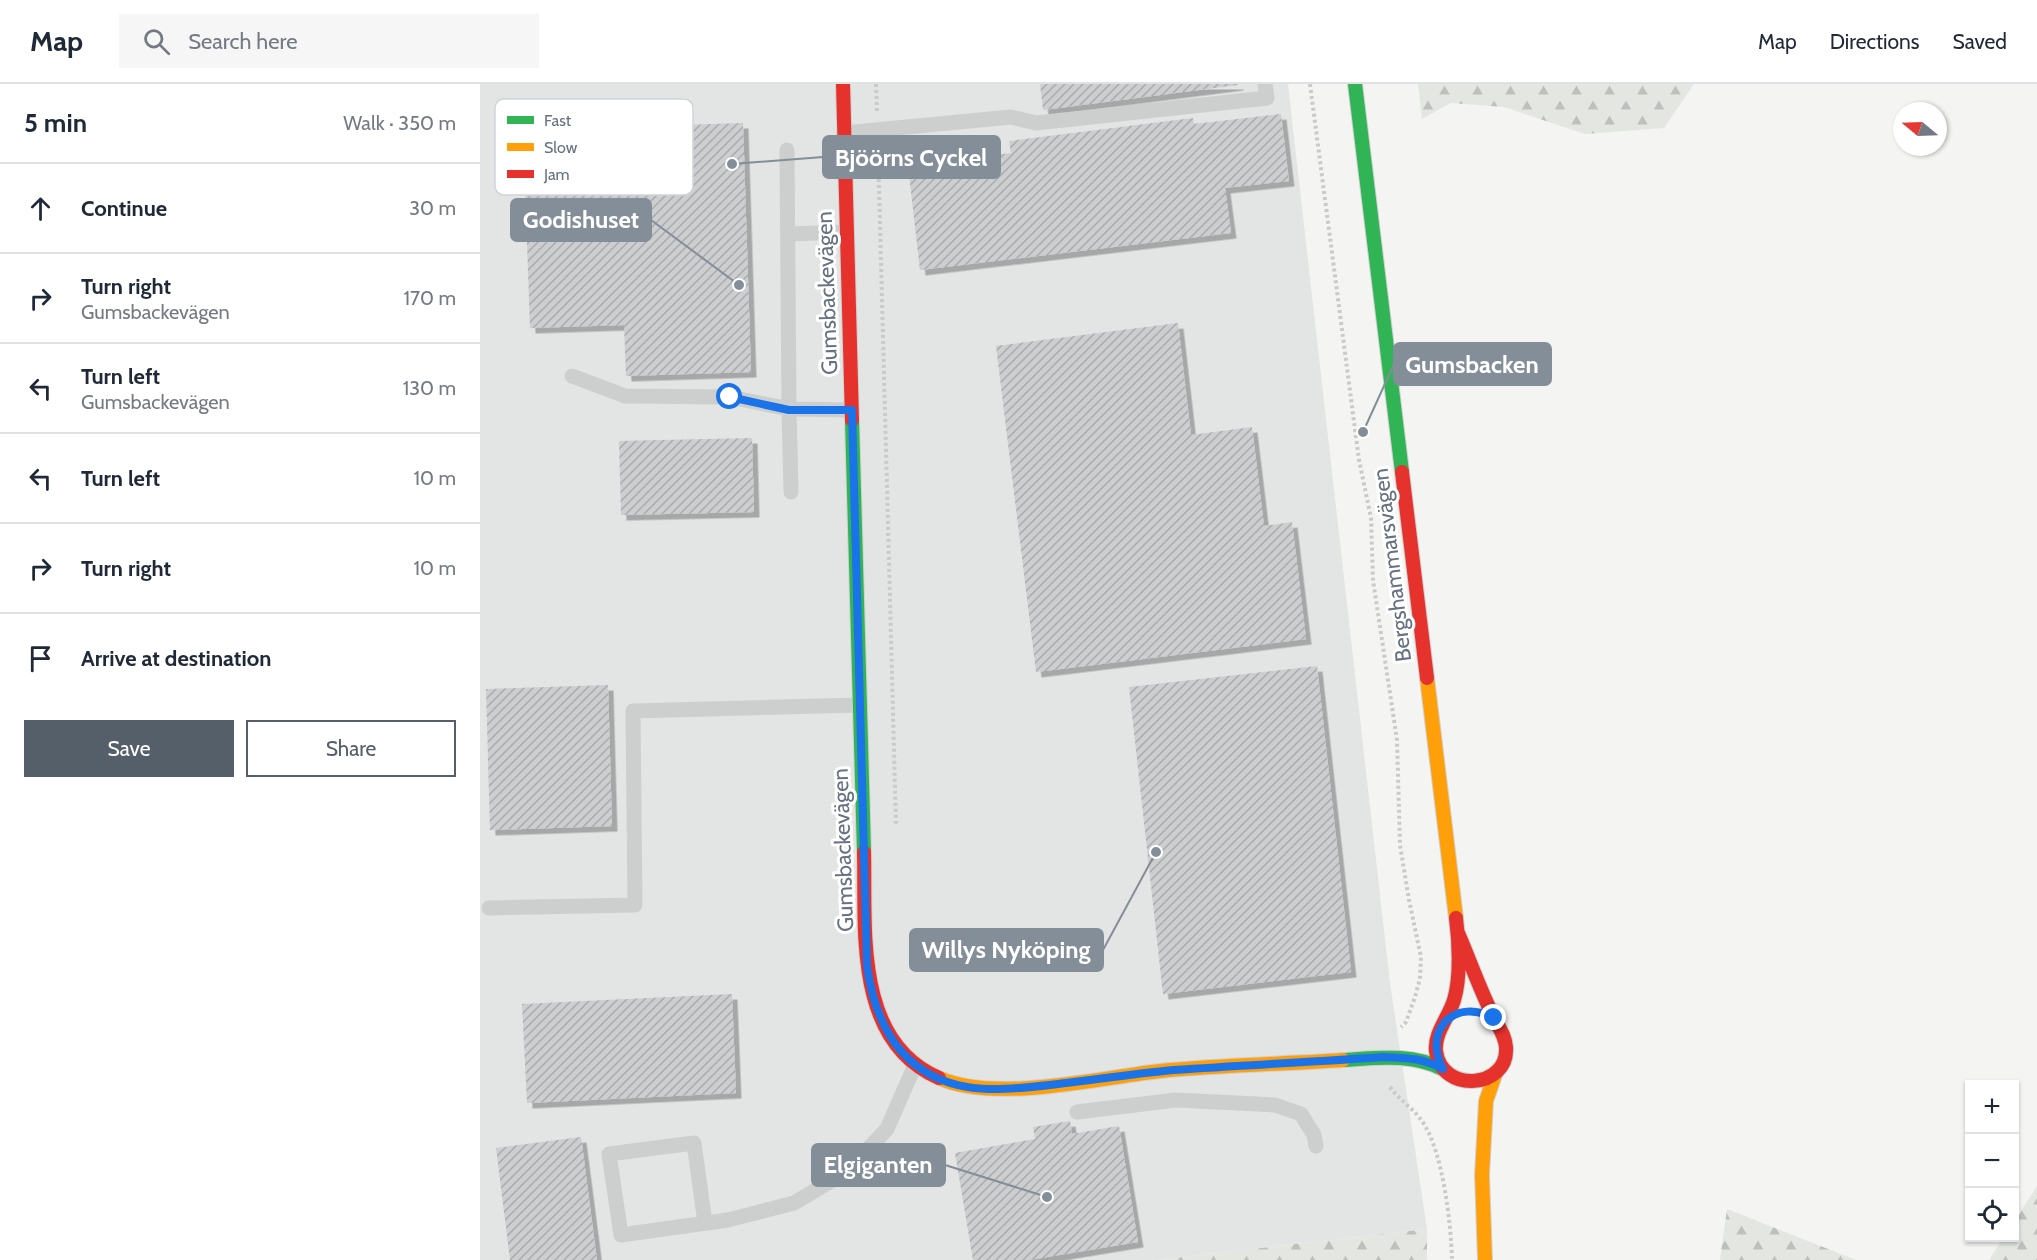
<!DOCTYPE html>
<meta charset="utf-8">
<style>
body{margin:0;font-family:Cabin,sans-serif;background:#f6f6f7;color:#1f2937}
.controls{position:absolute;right:18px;bottom:18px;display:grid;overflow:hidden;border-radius:0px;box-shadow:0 2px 4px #0004}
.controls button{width:54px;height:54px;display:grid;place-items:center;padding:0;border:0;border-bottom:2px solid #e0e1e3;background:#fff;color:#1f2937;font:30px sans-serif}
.compass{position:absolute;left:1413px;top:18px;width:54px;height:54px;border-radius:50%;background:#fff;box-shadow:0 2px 4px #0004;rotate:289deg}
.stop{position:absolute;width:18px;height:18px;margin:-14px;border:4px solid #1a73e8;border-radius:50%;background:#fff}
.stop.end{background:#1a73e8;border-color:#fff;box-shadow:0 2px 6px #0008}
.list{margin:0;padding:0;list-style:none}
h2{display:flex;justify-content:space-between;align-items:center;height:78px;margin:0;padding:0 24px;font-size:26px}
h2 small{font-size:20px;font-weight:400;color:#747a83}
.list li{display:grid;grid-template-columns:39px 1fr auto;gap:18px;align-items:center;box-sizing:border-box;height:90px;padding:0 24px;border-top:2px solid #e0e1e3}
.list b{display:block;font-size:22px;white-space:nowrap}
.list p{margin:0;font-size:20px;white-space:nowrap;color:#747a83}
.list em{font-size:20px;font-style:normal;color:#747a83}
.actions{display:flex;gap:12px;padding:18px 24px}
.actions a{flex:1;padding:14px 0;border:2px solid #555f6a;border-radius:0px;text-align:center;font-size:21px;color:#555f6a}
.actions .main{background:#555f6a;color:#fff}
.icon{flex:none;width:33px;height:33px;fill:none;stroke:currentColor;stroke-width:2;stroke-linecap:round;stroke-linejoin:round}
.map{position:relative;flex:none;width:1557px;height:1176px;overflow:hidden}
header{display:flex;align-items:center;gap:36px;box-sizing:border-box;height:84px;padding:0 30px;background:#fff;border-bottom:2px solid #e0e1e3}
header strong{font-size:28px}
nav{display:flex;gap:33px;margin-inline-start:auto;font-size:21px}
.search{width:420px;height:54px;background:#f6f6f7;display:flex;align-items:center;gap:15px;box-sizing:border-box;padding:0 21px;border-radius:0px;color:#747a83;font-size:22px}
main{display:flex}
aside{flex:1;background:#fff}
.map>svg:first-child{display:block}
.built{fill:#e3e4e4}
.forest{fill:url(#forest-firs)}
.building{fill:url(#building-hatch);filter:url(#shadow)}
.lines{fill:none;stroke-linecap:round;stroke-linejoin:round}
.fast-casing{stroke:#d0d0d1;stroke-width:16}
.slow-casing{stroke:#d0d0d1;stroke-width:16}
.jam-casing{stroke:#d0d0d1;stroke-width:16}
.path{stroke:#cacacb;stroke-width:4;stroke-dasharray:3 3;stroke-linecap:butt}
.lane{stroke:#cdcece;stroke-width:15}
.fast{stroke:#30b455;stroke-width:14}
.slow{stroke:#ff9f0a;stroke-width:14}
.jam{stroke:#e5322d;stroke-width:14}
.route{stroke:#1a73e8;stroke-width:8}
.labels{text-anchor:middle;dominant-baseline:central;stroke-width:6;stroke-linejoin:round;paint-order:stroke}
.street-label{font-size:22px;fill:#667281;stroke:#fff}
.key{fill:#fff;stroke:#d1d5d9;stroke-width:1.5}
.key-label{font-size:16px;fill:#667281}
.leader{fill:none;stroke:#848e99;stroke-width:2}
.callout-dot{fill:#848e99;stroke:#fff;stroke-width:2}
.callout{fill:#848e99;stroke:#848e99;stroke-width:2}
.callout-label{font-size:24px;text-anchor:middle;font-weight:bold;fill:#fff}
</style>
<header>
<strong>Map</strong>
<div class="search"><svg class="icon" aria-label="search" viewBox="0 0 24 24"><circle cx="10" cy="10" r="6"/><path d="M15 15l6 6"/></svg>Search here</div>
<nav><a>Map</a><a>Directions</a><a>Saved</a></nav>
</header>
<main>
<aside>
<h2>5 min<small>Walk · 350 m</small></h2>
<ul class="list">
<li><svg class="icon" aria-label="ahead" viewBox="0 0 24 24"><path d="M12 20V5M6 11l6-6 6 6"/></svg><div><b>Continue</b></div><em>30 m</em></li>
<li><svg class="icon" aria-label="right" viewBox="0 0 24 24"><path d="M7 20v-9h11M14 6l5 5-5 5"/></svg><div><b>Turn right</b><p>Gumsbackevägen</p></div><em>170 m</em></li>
<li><svg class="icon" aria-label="left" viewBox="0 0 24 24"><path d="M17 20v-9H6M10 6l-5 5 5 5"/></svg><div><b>Turn left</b><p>Gumsbackevägen</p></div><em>130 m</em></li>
<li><svg class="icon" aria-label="left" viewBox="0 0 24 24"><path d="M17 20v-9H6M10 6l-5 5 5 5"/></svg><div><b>Turn left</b></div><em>10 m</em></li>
<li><svg class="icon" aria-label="right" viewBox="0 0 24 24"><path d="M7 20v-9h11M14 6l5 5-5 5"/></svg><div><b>Turn right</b></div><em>10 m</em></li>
<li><svg class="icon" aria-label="arrive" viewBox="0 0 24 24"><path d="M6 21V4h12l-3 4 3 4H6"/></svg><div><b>Arrive at destination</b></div></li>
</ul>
<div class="actions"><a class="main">Save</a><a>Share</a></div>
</aside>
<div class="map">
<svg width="1557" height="1176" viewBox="0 0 1557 1176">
<defs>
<pattern id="forest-firs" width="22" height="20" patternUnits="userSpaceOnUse" patternTransform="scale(1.5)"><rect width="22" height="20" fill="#e4e7e1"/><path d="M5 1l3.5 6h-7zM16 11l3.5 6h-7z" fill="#bdc0bc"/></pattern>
<pattern id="building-hatch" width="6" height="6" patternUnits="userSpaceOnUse" patternTransform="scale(1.5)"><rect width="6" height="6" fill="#cccecf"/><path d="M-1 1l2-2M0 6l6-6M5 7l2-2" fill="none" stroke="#a9acad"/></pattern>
<filter id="shadow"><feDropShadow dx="5.5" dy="5.5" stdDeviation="0" flood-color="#0004"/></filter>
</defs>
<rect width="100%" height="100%" fill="#f4f4f3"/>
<path class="built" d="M0,0h808l102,899 37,246 -271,31h-676z"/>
<g class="forest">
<path d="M938,0h276l-30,44 -79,6 -81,-27 -53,-4 -29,16z"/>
<path d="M1557,1102v74h-48l14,-22h11l1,-18z"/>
<path d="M1247,1125l129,51h-136z"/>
<path d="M947,1145v31h-271z"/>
</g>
<g class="building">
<path d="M560,0h198v1l-195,25z"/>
<path d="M801,30l8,67 -64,7 6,45 -311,37 -12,-104 103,-13 -2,-12 184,-23 1,6z"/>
<path d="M263,39l8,249 -125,4 -2,-51 -94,3 -5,-142 93,-3 -2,-56z"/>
<path d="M698,239l13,112 61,-8 12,99 28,-4 14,117 -270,33 -40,-326z"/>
<path d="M272,354l2,74 -133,3 -2,-74z"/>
<path d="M837,582l34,306 -188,22 -34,-307z"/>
<path d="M128,601l4,141 -122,4 -4,-141z"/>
<path d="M252,910l4,99 -209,10 -5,-99z"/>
<path d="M590,1037l2,13 47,-8 19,116 -109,18h-56l-18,-107 80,-14 -2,-12z"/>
<path d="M101,1053l16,123h-87l-14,-112z"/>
</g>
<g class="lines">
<defs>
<g id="fast">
<path d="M875,0l47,388"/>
<path d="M372,336l12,432"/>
<path d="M863,976c34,-2 68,-7 100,9"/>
</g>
<g id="slow">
<path d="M947,594l29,240"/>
<path d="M459,994c57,25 159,0 221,-7 61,-6 122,-7 183,-11"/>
<path d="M1005,1176l-3,-85 4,-74 10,-29"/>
</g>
<g id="jam">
<path d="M363,0l9,336"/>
<path d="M922,388l25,206"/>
<path d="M384,768c2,76 -11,189 75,226"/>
<path d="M976,834c3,23 5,59 -2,82 -5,17 -20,33 -18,51 5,43 73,38 70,-4 -1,-12 -7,-19 -12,-29 -14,-28 -24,-57 -36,-85"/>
</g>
</defs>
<use href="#fast" class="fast-casing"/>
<use href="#slow" class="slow-casing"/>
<use href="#jam" class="jam-casing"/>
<g class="path">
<path d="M396,0l1,27"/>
<path d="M830,0l49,376 12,58 2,62 24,160 3,105 9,55 12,57 -1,22 -5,18 -9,25 -5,5"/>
<path d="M398,65l18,676"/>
<path d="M910,1003c9,13 23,21 32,34 21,30 29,102 30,139"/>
</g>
<g class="lane">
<path d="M364,49l167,-16 25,6 231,-25 -2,-14"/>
<path d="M307,66l2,259 63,1"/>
<path d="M308,150l59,-2"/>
<path d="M92,292l53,20 105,1 59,12 2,83"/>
<path d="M9,824l146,-3 -2,-194 227,-6"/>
<path d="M597,1028l99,-12 99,5 26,9 13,21 2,11"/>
<path d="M225,1139l-11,-80 -85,11 12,81 107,-15 66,-17 52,-31 41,-43 28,-64"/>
</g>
<use href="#fast" class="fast"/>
<use href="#slow" class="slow"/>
<use href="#jam" class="jam"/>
</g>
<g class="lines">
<path class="route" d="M250,313l59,13h63l15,556c6,43 23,87 64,109 41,22 90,13 135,8 36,-4 72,-10 108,-13 70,-5 140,-8 210,-13 23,1 39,1 59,12 -21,-39 12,-72 51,-51"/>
</g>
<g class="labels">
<g class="street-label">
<text transform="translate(347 209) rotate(-92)">Gumsbackevägen</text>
<text transform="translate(912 481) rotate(-97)">Bergshammarsvägen</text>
<text transform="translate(363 766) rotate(-92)">Gumsbackevägen</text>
</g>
</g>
<rect x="15" y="15" width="198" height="96" rx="9" class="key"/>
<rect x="27" y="32" width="27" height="8" fill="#30b455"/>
<rect x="27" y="59" width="27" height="8" fill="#ff9f0a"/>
<rect x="27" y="86" width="27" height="8" fill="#e5322d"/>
<g class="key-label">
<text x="64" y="42">Fast</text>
<text x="64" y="69">Slow</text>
<text x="64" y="96">Jam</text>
</g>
<path class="leader" d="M252 80L343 73M259 201L171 136M883 348L914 280M676 768L623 866M567 1113L465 1081"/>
<g class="callout-dot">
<circle cx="252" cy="80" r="6"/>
<circle cx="259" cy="201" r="6"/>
<circle cx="883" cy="348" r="6"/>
<circle cx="676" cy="768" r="6"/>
<circle cx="567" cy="1113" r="6"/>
</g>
<g class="callout">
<rect x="343" y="52" width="177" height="42" rx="6"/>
<rect x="31" y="115" width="140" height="42" rx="6"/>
<rect x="914" y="259" width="157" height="42" rx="6"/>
<rect x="430" y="845" width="193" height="42" rx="6"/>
<rect x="332" y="1060" width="133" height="42" rx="6"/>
</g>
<g class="callout-label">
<text x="431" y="82">Bjöörns Cyckel</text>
<text x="101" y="144">Godishuset</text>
<text x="992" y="289">Gumsbacken</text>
<text x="526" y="874">Willys Nyköping</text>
<text x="398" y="1089">Elgiganten</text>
</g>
</svg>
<div class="controls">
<button>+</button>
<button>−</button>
<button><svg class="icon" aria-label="locate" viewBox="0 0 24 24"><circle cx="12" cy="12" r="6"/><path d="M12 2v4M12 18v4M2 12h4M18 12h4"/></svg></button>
</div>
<svg class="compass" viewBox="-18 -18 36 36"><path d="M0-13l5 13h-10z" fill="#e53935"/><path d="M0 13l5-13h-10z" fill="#747a83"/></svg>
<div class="stop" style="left:250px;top:313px"></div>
<div class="stop end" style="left:1014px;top:934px"></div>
</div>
</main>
